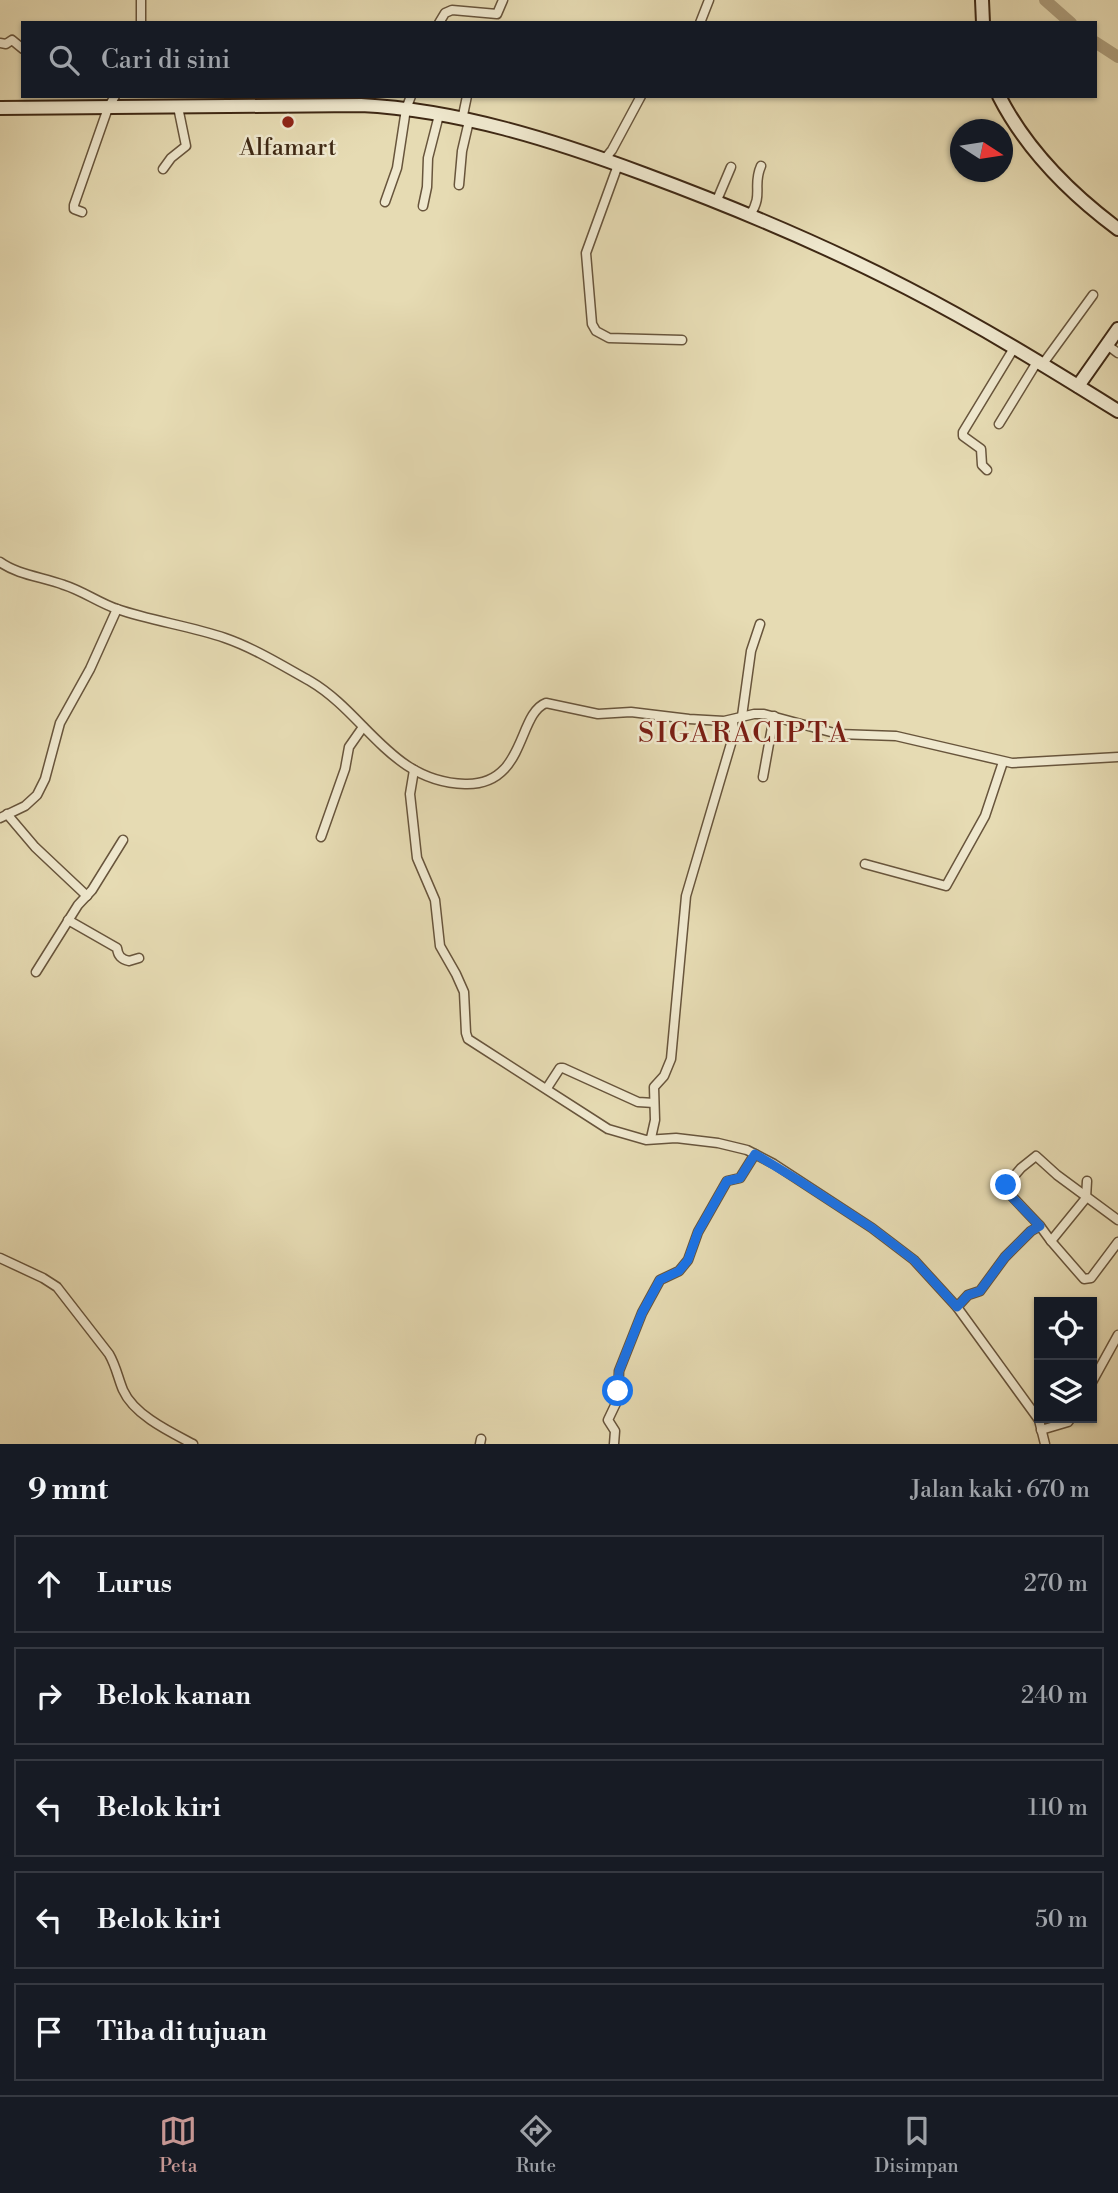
<!DOCTYPE html>
<html lang="id">
<meta charset="utf-8">
<style>
body{margin:0;font-family:"Libre Bodoni",serif;background:#242831;color:#f1f3f6}
.controls{position:absolute;right:21px;bottom:21px;display:grid;overflow:hidden;border-radius:0px;box-shadow:0 2px 5px #0004}
.controls button{width:63px;height:63px;display:grid;place-items:center;padding:0;border:0;border-bottom:2px solid #363941;background:#171b24;color:#f1f3f6;font:35px sans-serif}
.compass{position:absolute;left:950px;top:119px;width:63px;height:63px;border-radius:50%;background:#171b24;box-shadow:0 2px 5px #0004;rotate:102deg}
.stop{position:absolute;width:21px;height:21px;margin:-16px;border:5px solid #1a73e8;border-radius:50%;background:#fff}
.stop.end{background:#1a73e8;border-color:#fff;box-shadow:0 2px 7px #0008}
.list{margin:0;padding:0;list-style:none}
h2{display:flex;justify-content:space-between;align-items:center;height:91px;margin:0;padding:0 28px;font-size:30px}
h2 small{font-size:23px;font-weight:400;color:#9ea1a6}
.list li{display:grid;grid-template-columns:46px 1fr auto;gap:21px;align-items:center;box-sizing:border-box;height:98px;margin:0 14px 14px;padding:0 14px;border:2px solid #363941;border-radius:0px}
.list b{display:block;font-size:26px;white-space:nowrap}
.list em{font-size:23px;font-style:normal;color:#9ea1a6}
.icon{flex:none;width:38px;height:38px;fill:none;stroke:currentColor;stroke-width:2;stroke-linecap:round;stroke-linejoin:round}
.map{position:relative;flex:none;width:1118px;height:1444px;overflow:hidden}
.search{position:absolute;background:#171b24;box-shadow:0 2px 5px #0004;left:21px;right:21px;top:21px;height:77px;display:flex;align-items:center;gap:18px;box-sizing:border-box;padding:0 24px;border-radius:0px;color:#9ea1a6;font-size:26px}
.sheet{height:651px;background:#171b24}
nav{display:flex;justify-content:space-around;align-items:center;box-sizing:border-box;height:98px;border-top:2px solid #363941;background:#171b24;font-size:19px;color:#9ea1a6}
nav a{display:grid;justify-items:center;gap:4px}
nav .on{color:#c59692}
.map>svg:first-child{display:block}
.lines{fill:none;stroke-linecap:round;stroke-linejoin:round}
.river{stroke:#ad9e7d;stroke-width:12}
.street-casing{stroke:#68553c;stroke-width:11}
.secondary-casing{stroke:#3e2814;stroke-width:16}
.street{stroke:#efe8ce;stroke-width:8}
.secondary{stroke:#efe8ce;stroke-width:12}
.route{stroke:#1a73e8;stroke-width:9}
.poi-dot{fill:#8f2418;stroke:#efe8ce;stroke-width:2.5}
.labels{text-anchor:middle;dominant-baseline:central;stroke-width:5;stroke-linejoin:round;paint-order:stroke}
.poi-label{font-size:24px;fill:#3e2814;stroke:#efe8ce}
.quarter-label{font-size:28px;letter-spacing:2px;fill:#7a1f14;stroke:#efe8ce}
</style>
<div class="map">
<svg width="1118" height="1444" viewBox="0 0 1118 1444">
<rect width="100%" height="100%" fill="#e6dbb3"/>
<filter id="stains"><feTurbulence type="fractalNoise" baseFrequency=".00286" numOctaves="4"/><feColorMatrix values="0 0 0 0 .2 0 0 0 0 .09 0 0 0 0 .02 0 0 0 .5 -.17"/></filter>
<radialGradient id="worn" r=".72"><stop offset=".6" stop-color="#630" stop-opacity="0"/><stop offset="1" stop-color="#630" stop-opacity=".3"/></radialGradient>
<g class="lines">
<g class="river">
<path d="M1045,0l26,23"/>
<path d="M1095,42l23,15"/>
</g>
<defs>
<g id="street">
<path d="M141,0v23"/>
<path d="M439,23l6,-10 7,-3 45,4 6,-14"/>
<path d="M700,23l9,-23"/>
<path d="M0,43l6,1 6,-4 11,9"/>
<path d="M462,120l5,-24"/>
<path d="M604,160l8,-10 29,-54"/>
<path d="M618,165l-32,88 6,71 4,7 13,7 73,2"/>
<path d="M163,169l8,-11 15,-12 -8,-39"/>
<path d="M459,185l3,-34 7,-30"/>
<path d="M717,200l14,-33"/>
<path d="M385,202l12,-34 9,-59 5,-13"/>
<path d="M423,206l4,-19 1,-29 11,-43"/>
<path d="M82,212l-8,-3v-4l34,-97 7,-12"/>
<path d="M750,215c14,-21 2,-29 11,-49"/>
<path d="M1107,345l11,8"/>
<path d="M1042,365l51,-70"/>
<path d="M999,424l38,-62"/>
<path d="M987,470l-5,-5 -1,-16 -18,-13v-4l51,-84"/>
<path d="M0,562c18,13 43,15 64,23 19,6 35,18 53,24 35,12 73,17 108,29 29,10 58,28 85,43 56,33 81,101 155,103 61,2 52,-70 81,-81l52,11 33,-2 58,7 35,2 30,-7h10l74,20 58,2 116,27 106,-6"/>
<path d="M742,716l9,-65 9,-27"/>
<path d="M414,770l-4,24 7,64 18,42 5,46 16,28 8,18 2,41 2,6 140,90 38,11 30,-2 42,5 29,7 27,14 98,64 42,32 43,47 82,113 6,24"/>
<path d="M763,777l11,-61"/>
<path d="M7,814l28,33 52,49"/>
<path d="M0,818l25,-12 12,-11 8,-16 15,-56 30,-54 27,-60"/>
<path d="M321,837l24,-68 4,-22 14,-20"/>
<path d="M865,864l81,22 39,-70 18,-54"/>
<path d="M68,920l49,28c1,8 4,11 12,13l10,-3"/>
<path d="M36,972l42,-67 14,-15 31,-50"/>
<path d="M547,1088l13,-20h3l75,34 16,1"/>
<path d="M651,1138l4,-18 -1,-33 10,-11 7,-17 15,-163 44,-149 4,-13 -1,-14"/>
<path d="M1040,1226l-36,-38 17,-20 15,-12 21,19 61,45"/>
<path d="M1051,1241l33,38 7,-1 27,-36"/>
<path d="M0,1258l43,20 14,9 52,67c7,12 9,24 14,36 11,25 47,42 70,54"/>
<path d="M957,1307l11,-12 12,-4 25,-34 26,-26 9,-5 11,15 35,-43 1,-17"/>
<path d="M1092,1382l26,-47"/>
<path d="M1041,1430l27,-8 3,-4"/>
<path d="M480,1444l1,-5"/>
<path d="M614,1444l1,-13 -7,-11 10,-21 1,-28 23,-58 18,-33 19,-9 9,-11 10,-28 29,-51 13,-3 15,-24"/>
</g>
<g id="secondary">
<path d="M982,0l1,23"/>
<path d="M999,96c27,53 72,98 119,133"/>
<path d="M0,108l361,-3c97,5 192,35 283,69 89,33 178,70 263,114 72,37 142,80 211,123"/>
<path d="M1078,386l40,-57"/>
</g>
</defs>
<use href="#street" class="street-casing"/>
<use href="#secondary" class="secondary-casing"/>
<use href="#street" class="street"/>
<use href="#secondary" class="secondary"/>
</g>
<g class="lines">
<path class="route" d="M618,1391l1,-20 23,-58 18,-33 19,-9 9,-11 10,-28 29,-51 13,-3 15,-24 43,26 74,48 42,32 43,47 11,-12 12,-4 25,-34 26,-26 9,-5 -33,-34 -3,-4 2,-3"/>
</g>
<circle class="poi-dot" cx="288" cy="122" r="7"/>
<g class="labels">
<g class="poi-label">
<text x="288" y="148">Alfamart</text>
</g>
<g class="quarter-label">
<text x="744" y="733">SIGARACIPTA</text>
</g>
</g>
<rect width="100%" height="100%" filter="url(#stains)"/>
<rect width="100%" height="100%" fill="url(#worn)"/>
</svg>
<div class="controls">
<button><svg class="icon" aria-label="locate" viewBox="0 0 24 24"><circle cx="12" cy="12" r="6"/><path d="M12 2v4M12 18v4M2 12h4M18 12h4"/></svg></button>
<button><svg class="icon" aria-label="layers" viewBox="0 0 24 24"><path d="M12 4l9 5-9 5-9-5zM3 14l9 5 9-5"/></svg></button>
</div>
<svg class="compass" viewBox="-18 -18 36 36"><path d="M0-13l5 13h-10z" fill="#e53935"/><path d="M0 13l5-13h-10z" fill="#9ea1a6"/></svg>
<div class="stop" style="left:618px;top:1391px"></div>
<div class="stop end" style="left:1006px;top:1185px"></div>
<div class="search"><svg class="icon" aria-label="search" viewBox="0 0 24 24"><circle cx="10" cy="10" r="6"/><path d="M15 15l6 6"/></svg>Cari di sini</div>
</div>
<section class="sheet">
<h2>9 mnt<small>Jalan kaki · 670 m</small></h2>
<ul class="list">
<li><svg class="icon" aria-label="ahead" viewBox="0 0 24 24"><path d="M12 20V5M6 11l6-6 6 6"/></svg><div><b>Lurus</b></div><em>270 m</em></li>
<li><svg class="icon" aria-label="right" viewBox="0 0 24 24"><path d="M7 20v-9h11M14 6l5 5-5 5"/></svg><div><b>Belok kanan</b></div><em>240 m</em></li>
<li><svg class="icon" aria-label="left" viewBox="0 0 24 24"><path d="M17 20v-9H6M10 6l-5 5 5 5"/></svg><div><b>Belok kiri</b></div><em>110 m</em></li>
<li><svg class="icon" aria-label="left" viewBox="0 0 24 24"><path d="M17 20v-9H6M10 6l-5 5 5 5"/></svg><div><b>Belok kiri</b></div><em>50 m</em></li>
<li><svg class="icon" aria-label="arrive" viewBox="0 0 24 24"><path d="M6 21V4h12l-3 4 3 4H6"/></svg><div><b>Tiba di tujuan</b></div></li>
</ul>
</section>
<nav>
<a class="on"><svg class="icon" aria-label="map" viewBox="0 0 24 24"><path d="M3 6l6-2 6 2 6-2v14l-6 2-6-2-6 2zM9 4v14M15 6v14"/></svg>Peta</a>
<a><svg class="icon" aria-label="directions" viewBox="0 0 24 24"><path d="M12 3l9 9-9 9-9-9zM9 14v-3h6M13 9l2 2-2 2"/></svg>Rute</a>
<a><svg class="icon" aria-label="saved" viewBox="0 0 24 24"><path d="M7 4h10v16l-5-4-5 4z"/></svg>Disimpan</a>
</nav>
